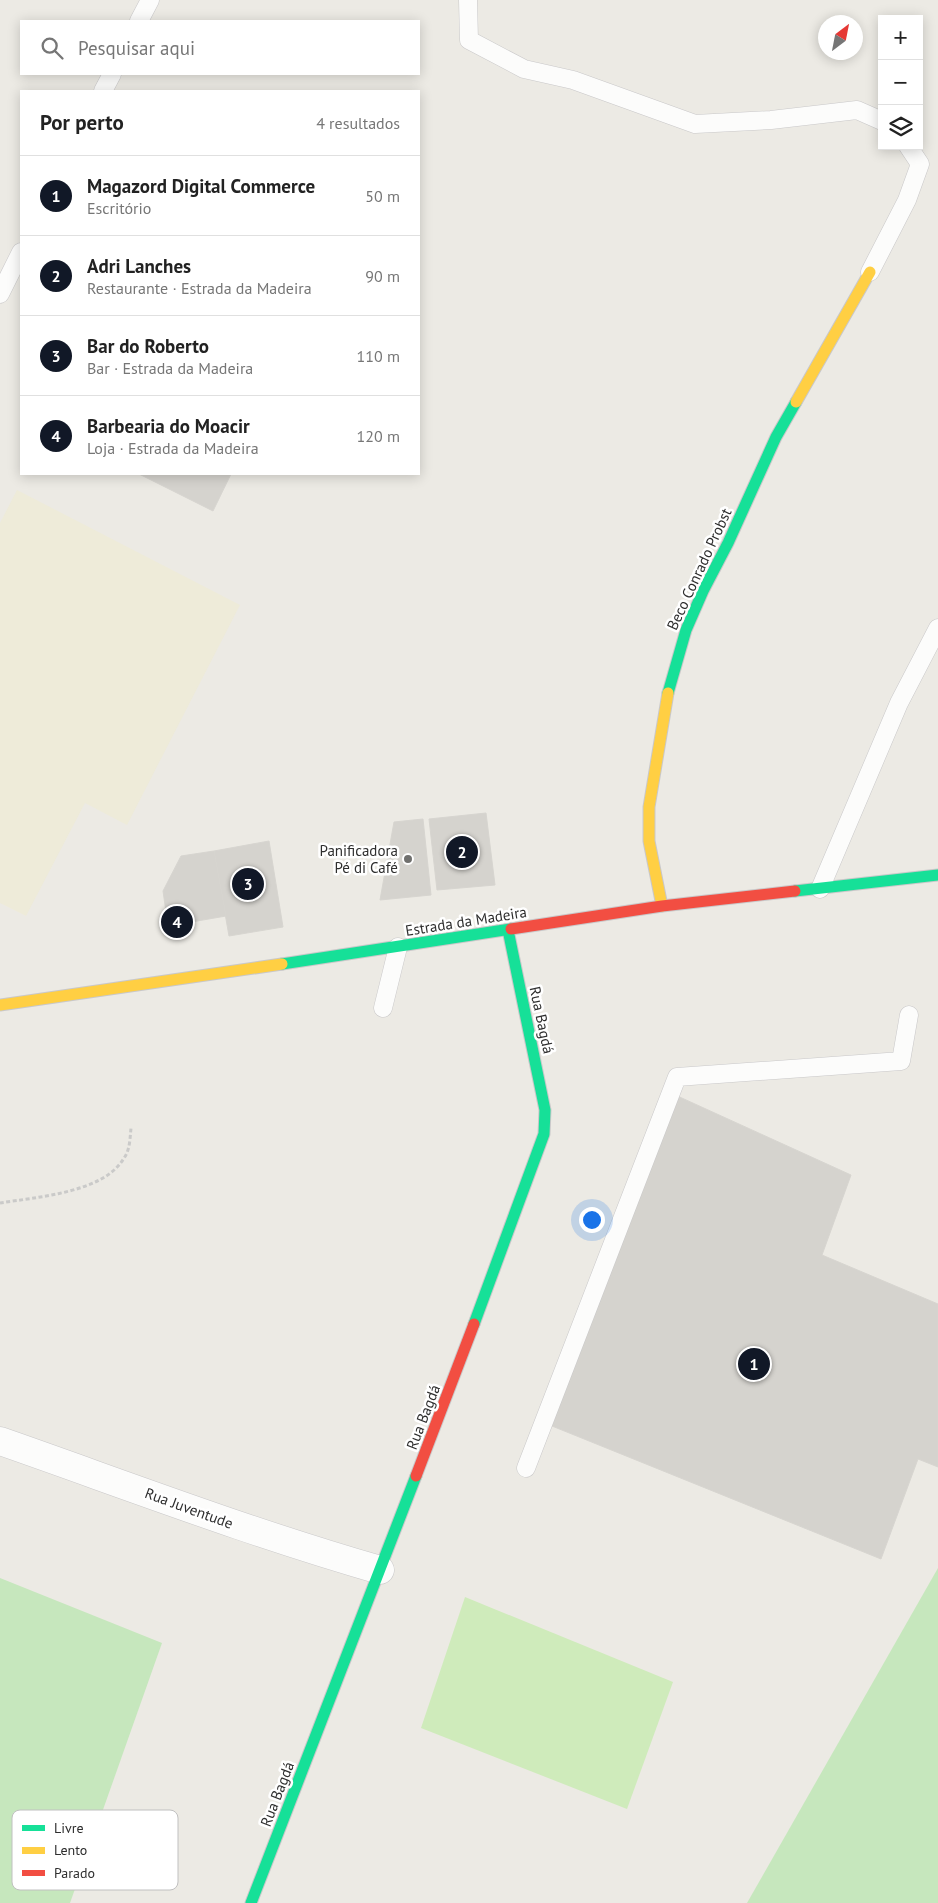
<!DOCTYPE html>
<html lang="pt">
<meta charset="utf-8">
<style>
body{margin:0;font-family:"PT Sans",sans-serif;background:#f2f2f2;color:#222}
.controls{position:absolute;right:15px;top:15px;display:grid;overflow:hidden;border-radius:0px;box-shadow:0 2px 12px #0003}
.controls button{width:45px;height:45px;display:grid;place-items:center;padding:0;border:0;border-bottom:1px solid #e0e0e0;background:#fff;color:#222;font:25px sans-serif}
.compass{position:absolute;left:818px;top:15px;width:45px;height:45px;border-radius:50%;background:#fff;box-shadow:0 2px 12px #0003;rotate:32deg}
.you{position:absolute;left:591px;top:1219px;width:18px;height:18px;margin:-12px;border:4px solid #fff;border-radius:50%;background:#1a73e8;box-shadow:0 0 0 8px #1a73e833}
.badge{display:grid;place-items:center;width:32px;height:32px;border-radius:50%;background:#111827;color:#fff;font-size:16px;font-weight:700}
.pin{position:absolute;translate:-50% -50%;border:2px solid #fff;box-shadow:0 1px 5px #0006}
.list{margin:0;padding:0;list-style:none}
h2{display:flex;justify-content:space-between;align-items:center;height:65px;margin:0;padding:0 20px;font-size:21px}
h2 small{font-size:16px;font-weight:400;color:#767676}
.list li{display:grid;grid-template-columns:32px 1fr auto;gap:15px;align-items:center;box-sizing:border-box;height:80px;padding:0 20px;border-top:1px solid #e0e0e0}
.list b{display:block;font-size:19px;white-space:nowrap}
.list p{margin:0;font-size:16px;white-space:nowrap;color:#767676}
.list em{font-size:16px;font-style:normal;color:#767676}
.icon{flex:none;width:28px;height:28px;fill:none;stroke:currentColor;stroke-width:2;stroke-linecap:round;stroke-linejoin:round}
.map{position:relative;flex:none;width:938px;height:1903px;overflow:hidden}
.search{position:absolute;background:#fff;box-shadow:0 2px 12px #0003;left:20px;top:20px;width:400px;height:55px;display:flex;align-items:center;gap:12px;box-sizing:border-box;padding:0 18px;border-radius:0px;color:#767676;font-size:19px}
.panel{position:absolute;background:#fff;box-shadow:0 2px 12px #0003;left:20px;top:90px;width:400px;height:385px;border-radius:0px}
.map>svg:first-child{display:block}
.education{fill:#eeebd9}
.green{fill:#c6e7bd}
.pitch{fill:#cfebbb}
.building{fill:#d5d3ce;stroke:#d7d5d0}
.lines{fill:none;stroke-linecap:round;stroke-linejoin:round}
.lane-casing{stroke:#c9c8c9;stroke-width:19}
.street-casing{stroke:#c9c8c9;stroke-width:29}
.fast-casing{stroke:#c9c8c9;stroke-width:13}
.slow-casing{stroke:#c9c8c9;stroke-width:13}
.jam-casing{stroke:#c9c8c9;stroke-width:13}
.path{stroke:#cacac9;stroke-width:3;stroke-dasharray:4 2.5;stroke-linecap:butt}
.lane{stroke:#fcfcfb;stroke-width:18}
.street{stroke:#fcfcfb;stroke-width:28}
.fast{stroke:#16e098;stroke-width:11}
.slow{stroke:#ffcf43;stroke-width:11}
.jam{stroke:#f24e42;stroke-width:11}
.poi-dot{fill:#70706e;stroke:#fff;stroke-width:2}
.labels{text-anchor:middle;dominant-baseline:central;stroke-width:5;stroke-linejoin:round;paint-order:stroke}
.street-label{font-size:15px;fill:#2e2e2e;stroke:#fff}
.poi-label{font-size:15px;fill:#2e2e2e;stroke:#fff;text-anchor:end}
.key{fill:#fff;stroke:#c0c0c0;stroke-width:1}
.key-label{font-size:14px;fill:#2e2e2e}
</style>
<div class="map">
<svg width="938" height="1903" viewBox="0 0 938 1903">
<rect width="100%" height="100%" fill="#eceae4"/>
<path class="education" d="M17,490l223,115 -113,220 -42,-22 -59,113 -26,-13v-380z"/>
<g class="green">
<path d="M938,1568v335h-191z"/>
<path d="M0,1578l162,65 -92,260h-70z"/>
</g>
<path class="pitch" d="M465,1597l208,85 -46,127 -206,-81z"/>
<g class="building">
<path d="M139,474h92l-18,37z"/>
<path d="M486,813l9,72 -58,5 -8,-71z"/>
<path d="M423,819l8,76 -51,5 14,-78z"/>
<path d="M269,841l14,86 -54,9 -15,-85z"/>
<path d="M214,851l12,65 -58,10 -5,-35 18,-35z"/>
<path d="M673,1094l178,81 -29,80 116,49v163l-20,-8 -37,100 -334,-135z"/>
</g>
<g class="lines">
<defs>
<g id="lane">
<path d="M468,0l1,40 55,29 49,11 122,44 76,-4 86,-10 25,11"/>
<path d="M139,21l11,-21"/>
<path d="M103,91l9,-17"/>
<path d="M870,272l37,-72 13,-36 -12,-18"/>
<path d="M0,294l21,-42"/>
<path d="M820,889l79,-186 39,-75"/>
<path d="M383,1008l15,-61"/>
<path d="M526,1468l151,-391 224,-16 8,-46"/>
</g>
<path id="street" d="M0,1441c126,44 251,92 380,129"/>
<g id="fast">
<path d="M668,693l18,-63 17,-39 25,-48 48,-106 20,-35"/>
<path d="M795,891l143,-16"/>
<path d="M282,964l229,-35"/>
<path d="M474,1324l70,-190 1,-24 -37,-180"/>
<path d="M251,1903l165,-427"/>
</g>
<g id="slow">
<path d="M796,402l74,-130"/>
<path d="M662,906l-13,-65v-34l19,-114"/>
<path d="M0,1005l282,-41"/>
</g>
<g id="jam">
<path d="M511,929l151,-23 133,-15"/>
<path d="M416,1476l58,-152"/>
</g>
</defs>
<use href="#lane" class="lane-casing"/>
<use href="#street" class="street-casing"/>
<use href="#fast" class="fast-casing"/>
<use href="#slow" class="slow-casing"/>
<use href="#jam" class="jam-casing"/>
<path class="path" d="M0,1203c36,-6 104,-10 124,-45 6,-8 6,-20 7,-30"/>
<use href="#lane" class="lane"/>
<use href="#street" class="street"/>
<use href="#fast" class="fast"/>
<use href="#slow" class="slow"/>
<use href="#jam" class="jam"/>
</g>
<circle class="poi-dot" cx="408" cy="859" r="5"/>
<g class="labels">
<g class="street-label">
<text transform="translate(699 569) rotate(-65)">Beco Conrado Probst</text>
<text transform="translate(466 921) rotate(-9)">Estrada da Madeira</text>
<text transform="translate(542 1020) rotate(78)">Rua Bagdá</text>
<text transform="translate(423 1417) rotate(-69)">Rua Bagdá</text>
<text transform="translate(189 1508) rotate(20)">Rua Juventude</text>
<text transform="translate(277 1794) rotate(-69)">Rua Bagdá</text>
</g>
<g class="poi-label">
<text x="398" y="850">Panificadora<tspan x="398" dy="17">Pé di Café</tspan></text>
</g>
</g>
<rect x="12" y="1810" width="166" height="80" rx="8" class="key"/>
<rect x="22" y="1825" width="23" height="6" fill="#16e098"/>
<rect x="22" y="1847" width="23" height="7" fill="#ffcf43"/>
<rect x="22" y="1870" width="23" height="6" fill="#f24e42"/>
<g class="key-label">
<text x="54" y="1833">Livre</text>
<text x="54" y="1855">Lento</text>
<text x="54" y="1878">Parado</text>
</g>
</svg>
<div class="controls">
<button>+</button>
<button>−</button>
<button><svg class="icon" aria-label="layers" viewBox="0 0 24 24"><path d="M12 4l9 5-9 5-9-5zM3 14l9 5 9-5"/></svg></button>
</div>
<svg class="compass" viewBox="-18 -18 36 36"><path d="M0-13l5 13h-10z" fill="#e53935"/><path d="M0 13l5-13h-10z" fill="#767676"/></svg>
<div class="you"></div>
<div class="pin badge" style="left:754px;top:1364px">1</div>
<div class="pin badge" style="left:462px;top:852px">2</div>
<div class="pin badge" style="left:248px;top:884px">3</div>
<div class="pin badge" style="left:177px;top:922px">4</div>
<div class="search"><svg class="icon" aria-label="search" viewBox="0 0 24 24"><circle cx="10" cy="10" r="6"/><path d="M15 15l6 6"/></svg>Pesquisar aqui</div>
<section class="panel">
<h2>Por perto<small>4 resultados</small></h2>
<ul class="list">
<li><span class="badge">1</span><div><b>Magazord Digital Commerce</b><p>Escritório</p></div><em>50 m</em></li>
<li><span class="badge">2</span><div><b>Adri Lanches</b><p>Restaurante · Estrada da Madeira</p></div><em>90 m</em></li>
<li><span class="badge">3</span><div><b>Bar do Roberto</b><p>Bar · Estrada da Madeira</p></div><em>110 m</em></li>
<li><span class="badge">4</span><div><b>Barbearia do Moacir</b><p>Loja · Estrada da Madeira</p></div><em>120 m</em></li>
</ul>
</section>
</div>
